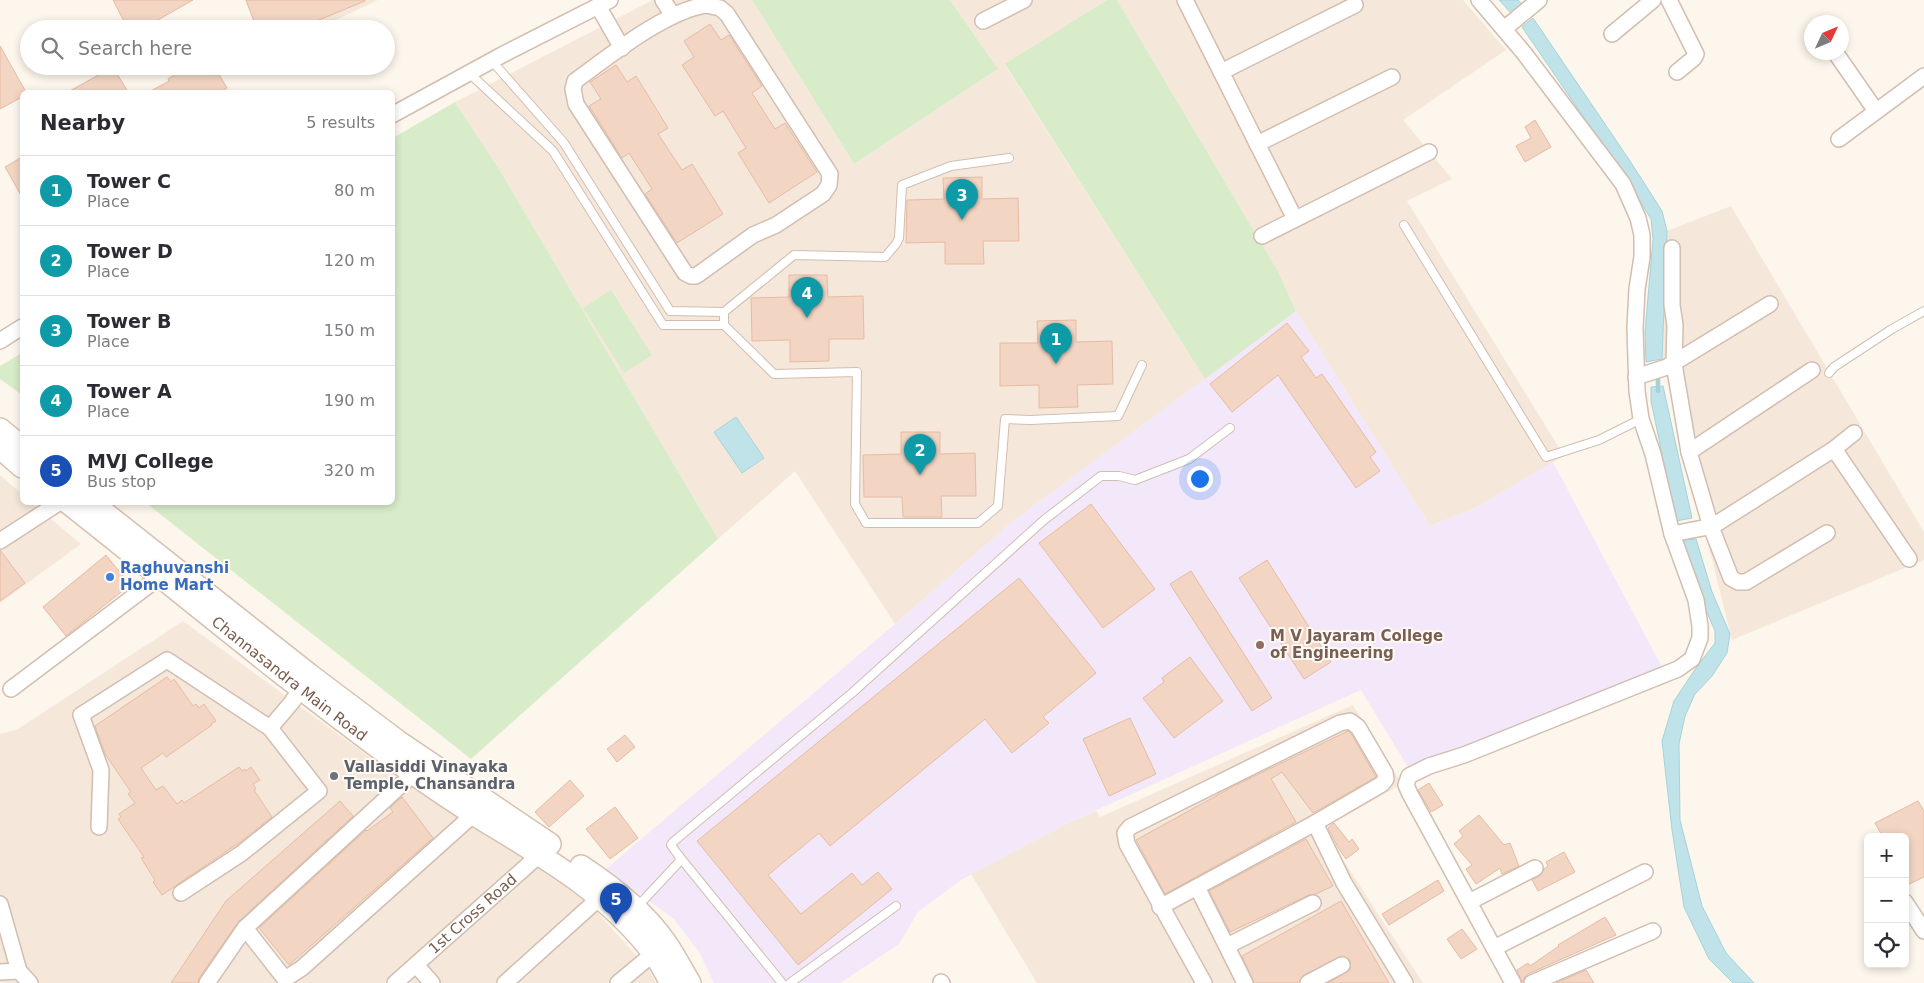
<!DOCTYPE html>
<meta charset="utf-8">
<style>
body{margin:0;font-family:"DejaVu Sans",sans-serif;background:#f7f7f7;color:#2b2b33}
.controls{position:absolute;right:15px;bottom:15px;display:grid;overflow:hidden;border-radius:8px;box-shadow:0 2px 8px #0003}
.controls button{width:45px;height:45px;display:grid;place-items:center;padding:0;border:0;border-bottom:1px solid #e1e1e2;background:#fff;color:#2b2b33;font:25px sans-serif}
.compass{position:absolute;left:1804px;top:15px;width:45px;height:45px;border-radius:50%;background:#fff;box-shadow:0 2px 8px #0003;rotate:46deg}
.you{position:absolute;left:1199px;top:478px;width:18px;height:18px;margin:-12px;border:4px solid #fff;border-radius:50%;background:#1a73e8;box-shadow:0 0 0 8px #1a73e833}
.badge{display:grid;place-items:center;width:32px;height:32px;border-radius:50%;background:#ea580c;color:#fff;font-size:16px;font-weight:700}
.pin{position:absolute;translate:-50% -41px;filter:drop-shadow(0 1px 2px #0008)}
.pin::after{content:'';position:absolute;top:26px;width:18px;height:15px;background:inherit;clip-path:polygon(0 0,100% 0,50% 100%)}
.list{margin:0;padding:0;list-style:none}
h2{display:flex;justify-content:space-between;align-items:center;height:65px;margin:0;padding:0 20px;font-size:21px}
h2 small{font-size:16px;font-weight:400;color:#7c7c81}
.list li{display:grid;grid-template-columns:32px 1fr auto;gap:15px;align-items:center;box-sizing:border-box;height:70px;padding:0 20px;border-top:1px solid #e1e1e2}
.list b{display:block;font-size:19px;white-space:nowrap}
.list p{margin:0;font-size:16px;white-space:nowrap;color:#7c7c81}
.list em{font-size:16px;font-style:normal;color:#7c7c81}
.icon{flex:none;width:28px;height:28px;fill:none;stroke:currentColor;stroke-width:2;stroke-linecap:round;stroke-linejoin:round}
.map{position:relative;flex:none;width:1924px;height:983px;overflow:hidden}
.search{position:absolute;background:#fff;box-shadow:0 2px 8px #0003;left:20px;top:20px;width:375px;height:55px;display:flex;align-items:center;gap:12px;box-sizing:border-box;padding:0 18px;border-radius:28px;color:#7c7c81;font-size:19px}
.panel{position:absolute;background:#fff;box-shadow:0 2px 8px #0003;left:20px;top:90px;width:375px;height:415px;border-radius:8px}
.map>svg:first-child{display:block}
.residential{fill:#f5e8da}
.education{fill:#f3e8fa}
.green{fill:#d8ecc9}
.water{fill:#bfe3e8;stroke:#a5d3da}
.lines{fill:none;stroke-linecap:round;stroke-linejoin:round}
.stream{stroke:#a5d3da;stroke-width:4.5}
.building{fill:#f3d5c3;stroke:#e6bba3}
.lane-casing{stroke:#d1beb0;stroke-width:10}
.street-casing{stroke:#d1beb0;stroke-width:18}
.secondary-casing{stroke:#d6c0b0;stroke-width:24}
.lane{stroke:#fff;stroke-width:8}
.street{stroke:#fff;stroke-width:15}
.secondary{stroke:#fff;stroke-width:21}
.shop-dot{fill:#3f7fe0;stroke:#fffaf3;stroke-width:2}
.education-dot{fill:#8d6e63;stroke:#fffaf3;stroke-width:2}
.worship-dot{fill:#6b7280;stroke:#fffaf3;stroke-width:2}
.labels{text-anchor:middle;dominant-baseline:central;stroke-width:4;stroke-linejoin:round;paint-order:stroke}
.shop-label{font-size:15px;font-weight:bold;fill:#366cbe;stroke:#fffaf3;text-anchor:start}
.education-label{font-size:15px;font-weight:bold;fill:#785e54;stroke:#fffaf3;text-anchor:start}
.street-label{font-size:15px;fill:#7a5c4d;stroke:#fffaf3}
.worship-label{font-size:15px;font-weight:bold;fill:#5b616d;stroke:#fffaf3;text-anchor:start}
</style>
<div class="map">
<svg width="1924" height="983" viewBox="0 0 1924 983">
<rect width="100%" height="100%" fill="#fdf6ec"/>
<g class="residential">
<path d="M245,0h133l-61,29h-60z"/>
<path d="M653,0h99l102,164 144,-95 -48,-69h157l-102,65 200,314 -193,143 -117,102 -100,-153 -77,68 -219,-370 -44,-67z"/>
<path d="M1117,0h346l43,50 -103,70 49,59 -45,22 157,255 -89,52 -45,18 -134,-215 -17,-38z"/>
<path d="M1731,206l193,326v28l-192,80 -70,-281 5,-128z"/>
<path d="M0,475l22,19v8l10,1 49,41 -81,59z"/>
<path d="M183,621l192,140 208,136 65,71 8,15h-656v-249l18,-5z"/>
<path d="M1353,705l49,79 -79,45 100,154h-386l-66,-109 95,-50 30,-13 4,6z"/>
</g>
<path class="education" d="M1296,311l134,215 45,-18 78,-46 109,205 -253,102 -48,-79 -295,134 -105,56 -43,32 -19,32 -59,39h-126l-15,-31 -25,-33 -68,-50 289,-245 117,-102z"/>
<g class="green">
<path d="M752,0h198l48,69 -144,95z"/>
<path d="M1107,0h10l162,273 17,38 -91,68 -200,-315z"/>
<path d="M455,102l44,67 219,370 -247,220 -325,-256 246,-1 1,-364z"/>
<path d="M611,290l41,65 -28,18 -41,-65z"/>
<path d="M22,353v42l-22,-16v-13z"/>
</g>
<g class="water">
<path d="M1499,0h19l5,5 -12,8z"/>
<path d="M1533,18l97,143 32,50 5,20 -5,128 -16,3 -1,-30 8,-93 -2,-20 -23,-37 -106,-155z"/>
<path d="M1663,386l29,132 -16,3 -25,-120v-14z"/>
<path d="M736,417l28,41 -22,15 -28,-41z"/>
<path d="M1696,539l16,53 18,42 -3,19 -15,23 -17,18 -10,22 -6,28 1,76 22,86 24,47 28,30h-21l-24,-24 -25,-52 -12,-77 -10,-89 12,-40 22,-33 19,-25v-12l-16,-37 -16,-54z"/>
</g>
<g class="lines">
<path class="stream" d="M1658,391v-17"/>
</g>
<g class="building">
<path d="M113,0h80l-51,29h-12l-3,-5 -1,1z"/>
<path d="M246,0h119v1l-68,28h-40z"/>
<path d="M710,24l11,16 8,-5 33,51 -10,7 23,36 10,-6 32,49 -48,31 -31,-50 8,-5 -23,-37 -8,5 -33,-51 12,-8 -10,-16z"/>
<path d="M0,46l26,46h-4v5l-22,12z"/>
<path d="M616,65l11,17 9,-6 32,52 -10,6 24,36 10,-6 31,50 -46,29 -32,-49 7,-5 -23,-36 -7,5 -33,-52 12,-7 -11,-17z"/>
<path d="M183,66h31l13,22 -7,4h-71l20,-11 -1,-2 6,-4 -1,-3z"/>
<path d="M113,67l15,25h-60l34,-19z"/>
<path d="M1535,120l16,27 -26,15 -9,-16 15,-8 -6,-11z"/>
<path d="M22,157v40l-17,-30z"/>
<path d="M982,177v22l36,-1 1,43h-36l1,23h-39v-22l-39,1 1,-43 37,-1 -1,-21z"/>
<path d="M789,275h38l1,22 35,-1 1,43h-35v22l-39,1v-22l-38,1 -1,-43 38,-1z"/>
<path d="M1076,320v22l36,-1 1,43 -36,1 1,22 -39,1v-23l-39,1v-43h38l-1,-22z"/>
<path d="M1287,323l22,28 -8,6 15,21 6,-4 54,78 -6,5 10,14 -24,17 -78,-113 -46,37 -22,-28z"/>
<path d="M901,432h39v22l35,-1 1,43h-35l1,21h-39l-1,-20h-38l-1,-42 38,-1z"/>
<path d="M1091,504l64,85 -52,39 -64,-85z"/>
<path d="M0,550l25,33 -25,18z"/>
<path d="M106,555l24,30 -64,51 -23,-29z"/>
<path d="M1267,560l64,102 -27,17 -65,-101z"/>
<path d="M1191,571l81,127 -20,13 -82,-127z"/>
<path d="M1019,578l77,95 -53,44 6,6 -37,30 -27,-34 -155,127 -11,-13 -51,42 33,39 51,-41 10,12 16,-13 14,17 -94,76 -101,-124z"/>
<path d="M1190,657l33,44 -49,37 -31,-40 21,-16 -2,-4z"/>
<path d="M167,677l4,5 3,-3 19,27 3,-2 3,4 5,-4 12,17 -5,3 1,1 -46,32 -3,-4 -22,15 15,22 7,-4 14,18 5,-4 2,3 55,-36 3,4 3,-2 1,2 5,-4 9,13 -7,4 3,5 -2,1 18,27 -29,23 -81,55 -9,-13 2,-2 -14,-22 3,-1 -26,-38 3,-2 -2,-3 16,-11 -7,-9 3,-2 -26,-38 -10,-28z"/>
<path d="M1130,718l26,56 -47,22 -26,-57z"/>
<path d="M1348,731l3,2 25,44 -63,36 -31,-41 -11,7 25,43 -131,72 -29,-54 98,-54z"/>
<path d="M625,735l10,12 -18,15 -10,-13z"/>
<path d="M570,780l14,16 -35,31 -14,-15z"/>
<path d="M1429,783l14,22 -12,7 -13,-22z"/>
<path d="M402,797l31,41 -144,127 -30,-37 107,-98 1,1 26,-19 -3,-4z"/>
<path d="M340,801l13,15 -114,105 -40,57 -1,5h-27l55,-82z"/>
<path d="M1918,801l6,10v66l-19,9v-49h-22l-8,-14z"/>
<path d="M615,807l23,31 -28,21 -24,-30z"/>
<path d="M1479,815l25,30 6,-2 9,23 -17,8 -2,-6 -24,16 -10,-15 6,-4 -18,-21 9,-8 -4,-5z"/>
<path d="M1334,823l15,19 3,-3 7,10 -13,10 -7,-10 -11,-21z"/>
<path d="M1306,839l27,47 -17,8 -7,1 -79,37 -21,-41z"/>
<path d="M1564,852l11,20 -37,19 -6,-11 8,-4 4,-7 4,-3 -2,-4z"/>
<path d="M1438,880l6,11 -55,34 -7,-11z"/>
<path d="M1341,901l48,82h-61l22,-13v-10l-8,-4 -38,19 -5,8h-45l-12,-27z"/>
<path d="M1605,917l11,18 -88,39 -4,4 -2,5 -5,-13 11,-7 2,3 29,-20 -1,-1z"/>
<path d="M1462,929l15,20 -16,10 -14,-20z"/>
<path d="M1586,970l8,13h-38z"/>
</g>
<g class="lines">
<defs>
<g id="lane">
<path d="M492,61l72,82 106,168 54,1 70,-57 91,2 11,-13 3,-6 3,-53 49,-19 58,-8"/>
<path d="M469,73l84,78 110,174h61"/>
<path d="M1404,225l142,232 53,-17 42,-21"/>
<path d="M724,312v13l50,49 83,-2 -2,132 11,19h112l20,-17 7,-87 25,1 88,-4 24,-51"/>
<path d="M1829,373l5,-6 58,-38 32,-18"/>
<path d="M679,856l103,127"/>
<path d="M637,907l43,-46 -1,-5 -8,-11 2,-3 179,-149 192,-173 57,-44h18l16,4 54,-21 41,-31"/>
<path d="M790,983l106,-77"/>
</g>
<g id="street">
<path d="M663,0l10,16"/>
<path d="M1185,0l110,219"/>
<path d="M1479,0l45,53 99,131 15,34 4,17v22l-5,32 -2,39 2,63 4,28 12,35 19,80 24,66 4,26v12l-8,21 -14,10 -214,86 -35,11 -20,10 -3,9 4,9 103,189"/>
<path d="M1669,0l27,54 -2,4 -17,14"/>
<path d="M706,5l14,3 7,6 103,160 -1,11 -6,9 -47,31 -23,10 -57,41h-5l-6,-3 -109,-169 -3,-15 2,-8c33,-24 92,-71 131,-76z"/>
<path d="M598,6l24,42"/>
<path d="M983,21l41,-21"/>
<path d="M1504,29l35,-29"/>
<path d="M1612,34l41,-34"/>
<path d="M1835,52l41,59"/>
<path d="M1221,72l134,-67"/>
<path d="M392,115l110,-60 108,-55"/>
<path d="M1839,139l85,-63"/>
<path d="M1257,144l135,-67"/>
<path d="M1262,236l167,-84"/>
<path d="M1672,248v57l3,20 -1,39 15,88 22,75 20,51 7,4h8l81,-49"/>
<path d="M0,341l22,-14"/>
<path d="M1636,377l31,-10 103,-63"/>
<path d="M1834,449l75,110"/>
<path d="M1689,452l123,-82"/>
<path d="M1672,534l41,-8 121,-77 20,-16"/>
<path d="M0,541l60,-39"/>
<path d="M11,689l150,-113"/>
<path d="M99,827l2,-57 -20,-55 86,-55 103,68"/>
<path d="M1197,887l48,96"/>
<path d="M181,893l61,-40 77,-62 -49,-63 22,-26 14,-21"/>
<path d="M1469,902l66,-34"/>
<path d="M1905,902l19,29"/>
<path d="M0,904l19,67 11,12"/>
<path d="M1160,907l155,-84"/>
<path d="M245,928l40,51 17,-11 172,-154"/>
<path d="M1227,946l86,-43"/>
<path d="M1494,948l151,-76"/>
<path d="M416,965l16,18"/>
<path d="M0,972l19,-1"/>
<path d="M941,982l1,1"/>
<path d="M207,983l38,-55 168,-154"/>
<path id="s1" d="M395,983l151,-134"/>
<path d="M505,983l102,-92"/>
<path d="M618,983l36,-30"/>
<path d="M1204,983l-77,-139 -2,-11 5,-6 210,-104 10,-2 8,6 27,46 1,6 -4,5 -67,39 29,60 61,100"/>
<path d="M1308,983l34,-18"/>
<path d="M1532,983l121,-52"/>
</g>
<g id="secondary">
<path d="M0,429l22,18"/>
<path d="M0,448l22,19"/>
<path id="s2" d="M67,502c109,86 216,176 328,258 26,20 53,38 80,55 65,40 131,76 178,138 7,9 12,20 18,30"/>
<path d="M91,502l219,173 89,67 151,102"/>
<path d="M581,866c32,21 64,46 85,77 9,13 16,27 24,40"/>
</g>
</defs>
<use href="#lane" class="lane-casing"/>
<use href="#street" class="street-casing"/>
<use href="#secondary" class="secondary-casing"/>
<use href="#lane" class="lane"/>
<use href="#street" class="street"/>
<use href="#secondary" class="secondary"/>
</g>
<circle class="shop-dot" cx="110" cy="577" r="5"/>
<circle class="education-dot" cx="1260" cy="645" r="5"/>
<circle class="worship-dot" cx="334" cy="776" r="5"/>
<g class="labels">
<g class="shop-label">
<text x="120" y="568">Raghuvanshi<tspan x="120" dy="17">Home Mart</tspan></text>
</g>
<g class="education-label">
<text x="1270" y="636">M V Jayaram College<tspan x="1270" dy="17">of Engineering</tspan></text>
</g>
<g class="street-label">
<text stroke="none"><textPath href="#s2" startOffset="284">Channasandra Main Road</textPath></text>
<text stroke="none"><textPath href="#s1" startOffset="104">1st Cross Road</textPath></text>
</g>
<g class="worship-label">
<text x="344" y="767">Vallasiddi Vinayaka<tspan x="344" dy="17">Temple, Chansandra</tspan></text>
</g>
</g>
</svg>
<div class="controls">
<button>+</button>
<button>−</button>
<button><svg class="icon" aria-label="locate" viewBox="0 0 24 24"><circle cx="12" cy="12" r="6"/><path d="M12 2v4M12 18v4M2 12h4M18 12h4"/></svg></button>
</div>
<svg class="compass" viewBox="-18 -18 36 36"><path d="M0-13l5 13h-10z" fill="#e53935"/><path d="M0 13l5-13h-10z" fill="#7c7c81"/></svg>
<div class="you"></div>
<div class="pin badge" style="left:1056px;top:364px;background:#0f9aa8">1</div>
<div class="pin badge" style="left:920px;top:475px;background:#0f9aa8">2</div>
<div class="pin badge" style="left:962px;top:220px;background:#0f9aa8">3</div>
<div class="pin badge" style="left:807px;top:318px;background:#0f9aa8">4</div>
<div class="pin badge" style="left:616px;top:924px;background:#1a4fb4">5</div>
<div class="search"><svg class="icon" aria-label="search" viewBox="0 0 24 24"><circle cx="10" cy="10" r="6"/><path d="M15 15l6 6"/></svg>Search here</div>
<section class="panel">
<h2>Nearby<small>5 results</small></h2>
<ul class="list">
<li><span class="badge" style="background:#0f9aa8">1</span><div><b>Tower C</b><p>Place</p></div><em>80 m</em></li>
<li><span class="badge" style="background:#0f9aa8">2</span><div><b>Tower D</b><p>Place</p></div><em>120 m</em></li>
<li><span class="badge" style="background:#0f9aa8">3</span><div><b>Tower B</b><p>Place</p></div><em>150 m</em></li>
<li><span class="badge" style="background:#0f9aa8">4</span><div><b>Tower A</b><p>Place</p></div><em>190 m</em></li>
<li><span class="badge" style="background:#1a4fb4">5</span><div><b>MVJ College</b><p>Bus stop</p></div><em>320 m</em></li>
</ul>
</section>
</div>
